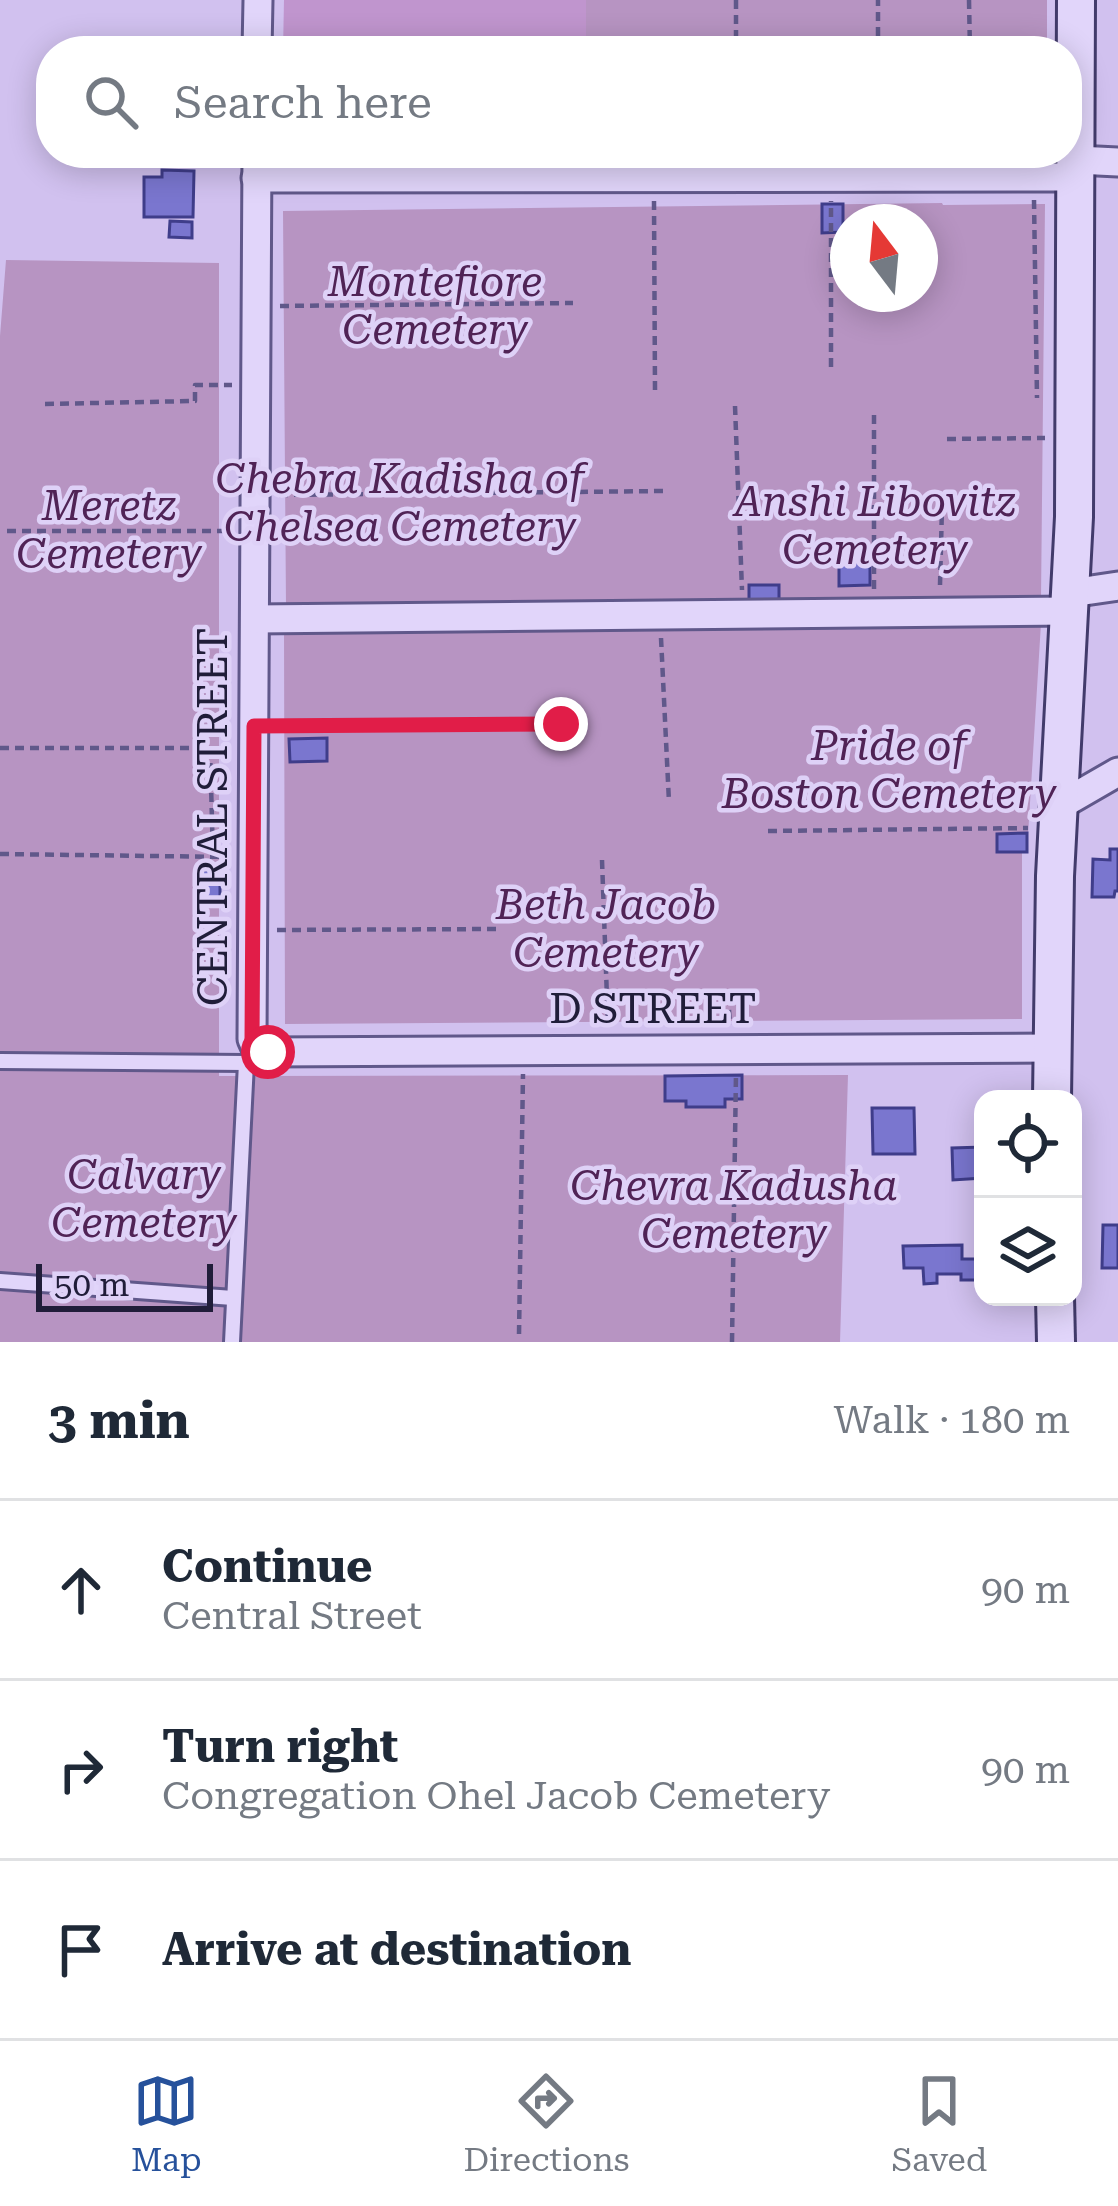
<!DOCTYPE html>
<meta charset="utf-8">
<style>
body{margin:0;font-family:"Roboto Serif",serif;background:#f2f2f3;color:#1f2937}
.controls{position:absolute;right:36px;bottom:36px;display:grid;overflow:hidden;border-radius:24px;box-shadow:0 6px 30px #0003}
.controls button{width:108px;height:108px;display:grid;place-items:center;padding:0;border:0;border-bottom:3px solid #e0e1e3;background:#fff;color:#1f2937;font:60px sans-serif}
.compass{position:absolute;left:830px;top:204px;width:108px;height:108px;border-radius:50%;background:#fff;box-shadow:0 6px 30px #0003;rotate:344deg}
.scale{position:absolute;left:36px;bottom:30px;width:177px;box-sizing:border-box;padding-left:12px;border:6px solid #201d39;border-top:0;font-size:33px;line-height:42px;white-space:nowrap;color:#201d39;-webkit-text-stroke:9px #ded1f7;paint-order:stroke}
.stop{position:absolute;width:36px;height:36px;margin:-27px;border:9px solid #e11d48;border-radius:50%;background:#fff}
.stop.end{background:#e11d48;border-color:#fff;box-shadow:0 3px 12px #0008}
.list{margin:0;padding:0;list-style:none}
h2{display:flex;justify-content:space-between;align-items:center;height:156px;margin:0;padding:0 48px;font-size:51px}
h2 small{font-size:39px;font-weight:400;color:#747a83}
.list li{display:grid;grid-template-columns:78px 1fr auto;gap:36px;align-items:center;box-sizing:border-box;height:180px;padding:0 48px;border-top:3px solid #e0e1e3}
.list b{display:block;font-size:45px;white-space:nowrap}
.list p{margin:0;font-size:39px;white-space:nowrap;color:#747a83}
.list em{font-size:39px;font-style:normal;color:#747a83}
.icon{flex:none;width:66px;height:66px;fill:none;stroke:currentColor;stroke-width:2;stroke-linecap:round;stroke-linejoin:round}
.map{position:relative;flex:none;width:1118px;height:1342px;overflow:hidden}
.search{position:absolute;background:#fff;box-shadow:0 6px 30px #0003;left:36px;right:36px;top:36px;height:132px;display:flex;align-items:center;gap:30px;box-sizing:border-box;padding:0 42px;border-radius:48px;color:#747a83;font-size:45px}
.sheet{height:696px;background:#fff}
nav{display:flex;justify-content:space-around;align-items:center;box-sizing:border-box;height:168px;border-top:3px solid #e0e1e3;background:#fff;font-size:33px;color:#747a83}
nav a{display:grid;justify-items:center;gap:6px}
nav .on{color:#26519b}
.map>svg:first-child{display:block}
.green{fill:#c095ce}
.cemetery{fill:#b794c2;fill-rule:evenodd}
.building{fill:#7a76cf;stroke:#3f3d8a;stroke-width:3}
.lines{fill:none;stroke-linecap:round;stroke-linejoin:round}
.lane-casing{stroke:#60588a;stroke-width:20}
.street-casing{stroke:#60588a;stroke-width:33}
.secondary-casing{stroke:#423b6b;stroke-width:42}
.path{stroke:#60588a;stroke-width:4.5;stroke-dasharray:9 6;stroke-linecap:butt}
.lane{stroke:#e1d5fa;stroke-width:14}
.street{stroke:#e1d5fa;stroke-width:27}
.secondary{stroke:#e1d5fa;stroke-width:36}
.route{stroke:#e11d48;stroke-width:15}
.labels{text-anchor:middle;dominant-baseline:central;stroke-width:9;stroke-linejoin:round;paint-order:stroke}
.park-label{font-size:42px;font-style:italic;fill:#502356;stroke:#ded1f7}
.street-label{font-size:42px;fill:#201d39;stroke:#ded1f7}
</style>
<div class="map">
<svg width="1118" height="1342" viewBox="0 0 1118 1342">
<rect width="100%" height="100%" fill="#d1c1ef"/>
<path class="green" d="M284,0h302v51h-303z"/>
<g class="cemetery">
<rect x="586" y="0" width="461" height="51"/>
<path d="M942,203l1,2 102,-1 -4,396 -755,6 -3,-395zM848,222h72v72h-72z"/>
<path d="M6,260l213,3v813l629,-1 -8,267h-840v-1006z"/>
<path d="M1041,623l-14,229 -5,1v166l-737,5 -1,-394z"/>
</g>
<g class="building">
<path d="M162,170l32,1 -1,46h-49v-40h18z"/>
<path d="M822,204h21v28l-21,1z"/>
<path d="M170,221l22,1v16l-23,-1z"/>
<path d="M839,562h31v23l-31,1z"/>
<path d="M749,585h30v15l-30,1z"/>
<path d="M327,738v23l-37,1 -1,-23z"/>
<path d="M1027,833v19h-30v-18z"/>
<path d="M1110,849h8v42h-3l-1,6h-22l1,-38 17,1z"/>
<rect x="198" y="870" width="22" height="32"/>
<path d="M742,1075v24h-17v8h-39v-6h-21v-25z"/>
<path d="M872,1108h42l1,46h-42z"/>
<path d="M983,1147v31l-30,2 -1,-32z"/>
<path d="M1103,1225h15v43h-16z"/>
<path d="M962,1245v14h17v21h-18v-6h-24v9l-13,1 -1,-16h-19l-1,-22z"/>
</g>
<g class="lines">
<defs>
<g id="lane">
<path d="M0,1061l246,2 4,-5"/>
<path d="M0,1281l233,17"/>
<path d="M232,1342l14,-279"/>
</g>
<g id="street">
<path d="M257,51l1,-51"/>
<path d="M257,153l-5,886 4,9 12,4 783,-4"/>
<path d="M1077,160l41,2"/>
<path d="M256,178l820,-1"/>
<path d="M1071,593l47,-7"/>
<path d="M255,619l816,-8"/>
<path d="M1059,806l59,-34"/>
</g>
<g id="secondary">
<path d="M1052,1099l3,-223 19,-359 2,-517"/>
<path d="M1055,1297l1,45"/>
</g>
</defs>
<use href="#lane" class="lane-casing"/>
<use href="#street" class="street-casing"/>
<use href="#secondary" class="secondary-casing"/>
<g class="path">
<path d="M736,0v51"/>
<path d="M969,0l1,51"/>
<path d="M878,51v-51"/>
<path d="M1034,200l3,198"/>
<path d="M654,201l1,189"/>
<path d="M280,306l293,-3"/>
<path d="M831,367v-166"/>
<path d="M45,404l150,-3v-16h37"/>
<path d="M735,406l7,184"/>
<path d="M947,439l98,-1"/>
<path d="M279,495l384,-4"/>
<path d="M7,531h224"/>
<path d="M940,585l2,-78"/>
<path d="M874,589v-177"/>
<path d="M661,638l8,164"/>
<path d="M278,726l283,-2"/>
<path d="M0,748h210l3,109"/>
<path d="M768,831l260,-3"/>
<path d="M0,854l230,3"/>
<path d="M602,860l6,166"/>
<path d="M277,930l219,-1"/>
<path d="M729,1010l1,15"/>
<path d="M519,1334l4,-260"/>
<path d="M732,1342l4,-269"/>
</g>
<use href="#lane" class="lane"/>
<use href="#street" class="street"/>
<use href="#secondary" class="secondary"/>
</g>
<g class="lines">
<path class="route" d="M268,1052l-12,-4 -4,-8 2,-314 307,-2"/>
</g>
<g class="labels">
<g class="park-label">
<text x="435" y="281">Montefiore<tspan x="435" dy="48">Cemetery</tspan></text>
<text x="400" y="478">Chebra Kadisha of<tspan x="400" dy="48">Chelsea Cemetery</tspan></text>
<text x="875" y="501">Anshi Libovitz<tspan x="875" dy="48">Cemetery</tspan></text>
<text x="109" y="505">Meretz<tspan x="109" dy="48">Cemetery</tspan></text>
<text x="889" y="745">Pride of<tspan x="889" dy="48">Boston Cemetery</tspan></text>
<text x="606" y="904">Beth Jacob<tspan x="606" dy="48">Cemetery</tspan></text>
<text x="144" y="1174">Calvary<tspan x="144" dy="48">Cemetery</tspan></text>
<text x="734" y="1185">Chevra Kadusha<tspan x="734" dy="48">Cemetery</tspan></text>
</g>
<g class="street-label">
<text transform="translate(212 817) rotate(-90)">CENTRAL STREET</text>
<text x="653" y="1008">D STREET</text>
</g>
</g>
</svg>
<div class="controls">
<button><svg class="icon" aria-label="locate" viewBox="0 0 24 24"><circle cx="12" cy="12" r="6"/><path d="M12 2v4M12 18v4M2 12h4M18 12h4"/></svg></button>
<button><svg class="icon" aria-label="layers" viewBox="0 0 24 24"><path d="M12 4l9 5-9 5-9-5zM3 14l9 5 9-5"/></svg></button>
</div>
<svg class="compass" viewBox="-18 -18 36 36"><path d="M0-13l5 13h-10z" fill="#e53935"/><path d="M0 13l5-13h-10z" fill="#747a83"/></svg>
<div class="scale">50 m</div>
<div class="stop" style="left:268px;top:1052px"></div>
<div class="stop end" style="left:561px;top:724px"></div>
<div class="search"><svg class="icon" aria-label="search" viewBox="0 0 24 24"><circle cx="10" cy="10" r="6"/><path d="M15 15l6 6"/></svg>Search here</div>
</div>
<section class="sheet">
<h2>3 min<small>Walk · 180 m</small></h2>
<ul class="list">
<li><svg class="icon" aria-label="ahead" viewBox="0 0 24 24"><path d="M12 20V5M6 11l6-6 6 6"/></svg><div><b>Continue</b><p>Central Street</p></div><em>90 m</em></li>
<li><svg class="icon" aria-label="right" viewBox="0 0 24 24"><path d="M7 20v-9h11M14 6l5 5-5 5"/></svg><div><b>Turn right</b><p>Congregation Ohel Jacob Cemetery</p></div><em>90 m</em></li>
<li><svg class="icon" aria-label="arrive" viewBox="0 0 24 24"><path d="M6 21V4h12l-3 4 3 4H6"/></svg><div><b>Arrive at destination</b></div></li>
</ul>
</section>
<nav>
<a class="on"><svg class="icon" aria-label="map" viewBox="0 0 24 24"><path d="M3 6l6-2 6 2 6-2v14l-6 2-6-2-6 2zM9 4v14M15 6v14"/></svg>Map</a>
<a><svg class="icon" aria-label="directions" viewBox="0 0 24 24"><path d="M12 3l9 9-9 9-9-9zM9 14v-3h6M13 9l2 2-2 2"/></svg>Directions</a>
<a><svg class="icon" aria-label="saved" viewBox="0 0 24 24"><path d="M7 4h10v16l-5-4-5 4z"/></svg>Saved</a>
</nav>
